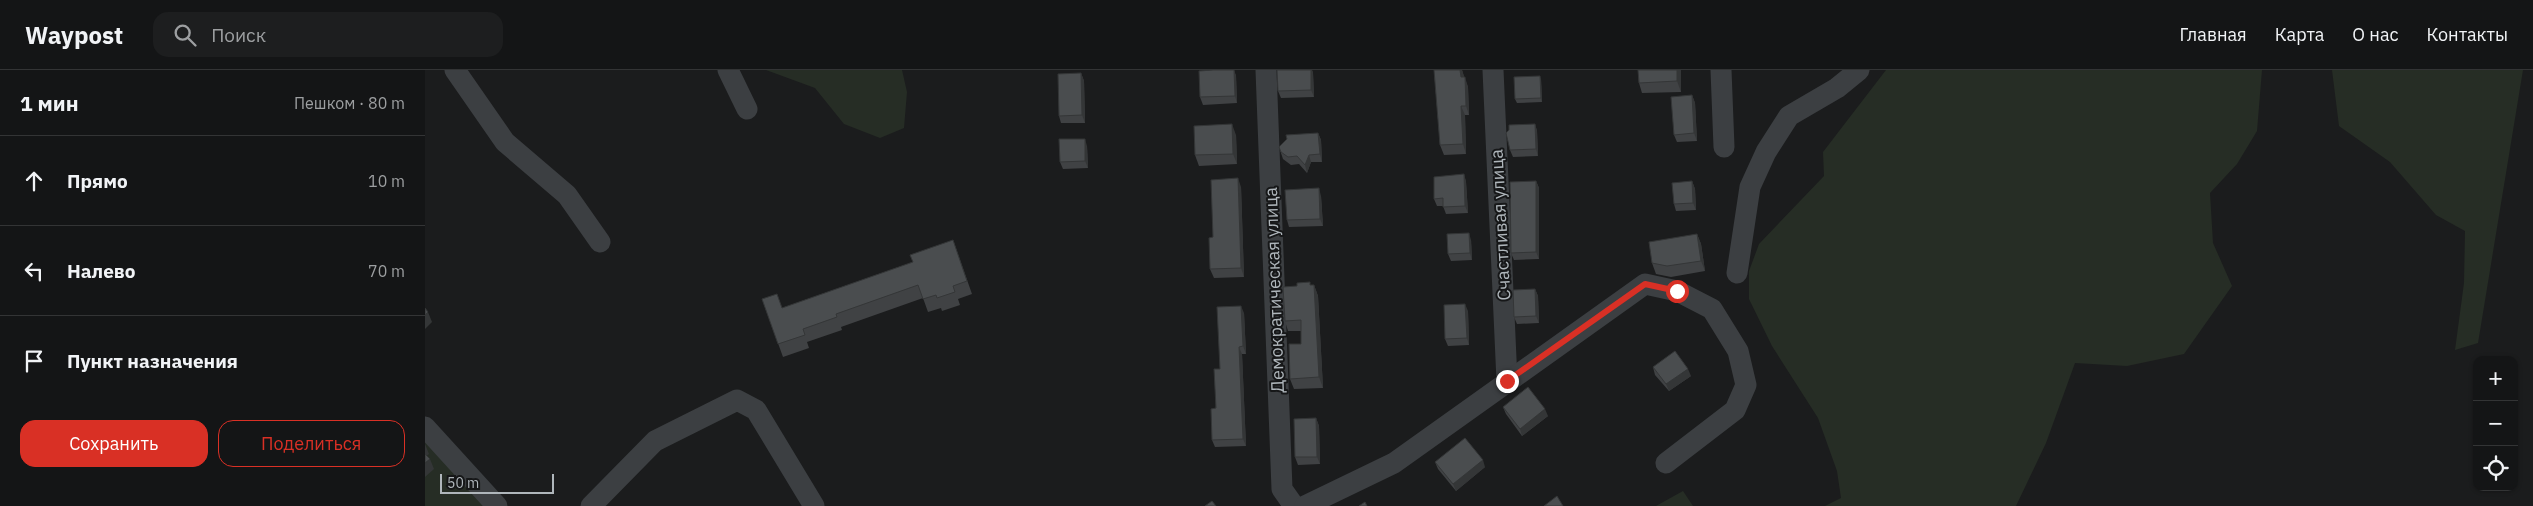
<!DOCTYPE html>
<html lang="ru">
<meta charset="utf-8">
<style>
body{margin:0;font-family:"IBM Plex Sans",sans-serif;background:#1d1e1f;color:#f1f3f6}
.controls{position:absolute;right:15px;bottom:15px;display:grid;overflow:hidden;border-radius:10px;box-shadow:0 1px 4px #0004}
.controls button{width:45px;height:45px;display:grid;place-items:center;padding:0;border:0;border-bottom:1px solid #333435;background:#141516;color:#f1f3f6;font:25px sans-serif}
.scale{position:absolute;left:15px;bottom:12px;width:114px;box-sizing:border-box;padding-left:5px;border:2px solid #afb6bb;border-top:0;font-size:14px;line-height:18px;white-space:nowrap;color:#afb6bb;-webkit-text-stroke:4px #161718;paint-order:stroke}
.stop{position:absolute;width:15px;height:15px;margin:-11px;border:4px solid #d93025;border-radius:50%;background:#fff}
.stop.end{background:#d93025;border-color:#fff;box-shadow:0 1px 5px #0008}
.list{margin:0;padding:0;list-style:none}
h2{display:flex;justify-content:space-between;align-items:center;height:65px;margin:0;padding:0 20px;font-size:21px}
h2 small{font-size:16px;font-weight:400;color:#9d9fa1}
.list li{display:grid;grid-template-columns:32px 1fr auto;gap:15px;align-items:center;box-sizing:border-box;height:90px;padding:0 20px;border-top:1px solid #333435}
.list b{display:block;font-size:19px;white-space:nowrap}
.list em{font-size:16px;font-style:normal;color:#9d9fa1}
.actions{display:flex;gap:10px;padding:15px 20px}
.actions a{flex:1;padding:11px 0;border:1px solid #d93025;border-radius:15px;text-align:center;font-size:18px;color:#d93025}
.actions .main{background:#d93025;color:#fff}
.icon{flex:none;width:28px;height:28px;fill:none;stroke:currentColor;stroke-width:2;stroke-linecap:round;stroke-linejoin:round}
.map{position:relative;flex:none;width:2108px;height:436px;overflow:hidden}
header{display:flex;align-items:center;gap:30px;box-sizing:border-box;height:70px;padding:0 25px;background:#141516;border-bottom:1px solid #333435}
header strong{font-size:24px}
nav{display:flex;gap:28px;margin-inline-start:auto;font-size:18px}
.search{width:350px;height:45px;background:#1d1e1f;display:flex;align-items:center;gap:12px;box-sizing:border-box;padding:0 18px;border-radius:15px;color:#9d9fa1;font-size:19px}
main{display:flex}
aside{flex:1;background:#141516}
.map>svg:first-child{display:block}
.green{fill:#262d25}
.lines{fill:none;stroke-linecap:round;stroke-linejoin:round}
.minor{stroke:#3c3f42;stroke-width:21}
.wall{fill:#404244}
.shaded-wall{fill:#343637}
.building{fill:#4a4d4f;stroke:#343637}
.route{stroke:#d93025;stroke-width:6}
.labels{text-anchor:middle;dominant-baseline:central;stroke-width:4;stroke-linejoin:round;paint-order:stroke}
.street-label{font-size:18px;fill:#afb6bb;stroke:#161718}
</style>
<header>
<strong>Waypost</strong>
<div class="search"><svg class="icon" aria-label="search" viewBox="0 0 24 24"><circle cx="10" cy="10" r="6"/><path d="M15 15l6 6"/></svg>Поиск</div>
<nav><a>Главная</a><a>Карта</a><a>О нас</a><a>Контакты</a></nav>
</header>
<main>
<aside>
<h2>1 мин<small>Пешком · 80 m</small></h2>
<ul class="list">
<li><svg class="icon" aria-label="ahead" viewBox="0 0 24 24"><path d="M12 20V5M6 11l6-6 6 6"/></svg><div><b>Прямо</b></div><em>10 m</em></li>
<li><svg class="icon" aria-label="left" viewBox="0 0 24 24"><path d="M17 20v-9H6M10 6l-5 5 5 5"/></svg><div><b>Налево</b></div><em>70 m</em></li>
<li><svg class="icon" aria-label="arrive" viewBox="0 0 24 24"><path d="M6 21V4h12l-3 4 3 4H6"/></svg><div><b>Пункт назначения</b></div></li>
</ul>
<div class="actions"><a class="main">Сохранить</a><a>Поделиться</a></div>
</aside>
<div class="map">
<svg width="2108" height="436" viewBox="0 0 2108 436">
<rect width="100%" height="100%" fill="#1b1c1d"/>
<g class="green">
<path d="M341,0h136l5,22 -3,36 -24,10 -36,-14 -29,-36z"/>
<path d="M1461,0h376l-5,61 -20,33 -27,29 3,50 19,43 -48,68 -57,12 -52,-3 -29,80 -30,63h-191l16,-8 -4,-27 -19,-53 -46,-72 -23,-47v-28l10,-27 65,-68 -1,-24z"/>
<path d="M1907,0h191l-45,273 -23,7 9,-67 1,-52 -29,-16 -46,-53 -51,-36z"/>
<path d="M0,364l64,72h-64z"/>
<path d="M1258,421l10,15h-37z"/>
</g>
<g class="lines">
<g class="minor">
<path d="M30,0l50,72 62,53 33,47"/>
<path d="M303,0l19,39"/>
<path d="M841,0l16,419 12,17"/>
<path d="M1068,0l14,311"/>
<path d="M1296,0l3,77"/>
<path d="M1312,203l13,-86 16,-35 23,-36 48,-28 22,-18"/>
<path d="M0,357l72,79"/>
<path d="M166,436l64,-65 82,-41 19,10 58,96"/>
<path d="M880,436l89,-43 251,-179 32,7 35,18 26,42 8,34 -11,25 -69,53"/>
</g>
</g>
<g class="wall">
<path d="M809,0l2,6 1,27 -34,2 -3,-8z"/>
<path d="M852,0h35l1,3 1,24 -33,1 -3,-7z"/>
<path d="M1009,0h28l2,7 4,10 1,28h-4l1,39 -22,1 -4,-10z"/>
<path d="M1213,0h43v22l-39,1 -3,-10z"/>
<path d="M656,3l3,8 1,42h-24l-2,-7z"/>
<path d="M1116,9l1,23 -25,1 -2,-4z"/>
<path d="M1267,25l3,8 2,38 -20,1 -3,-7z"/>
<path d="M1110,54l2,7 1,25 -25,1 -3,-7z"/>
<path d="M893,63l3,7 1,22h-11l-4,11 -8,-9 -8,1 -8,-6 -4,-12z"/>
<path d="M811,65l1,29 -38,2 -4,-11z"/>
<path d="M662,76l1,22 -25,1 -3,-7z"/>
<path d="M1039,104l2,8 2,31 -22,1 -3,-8h-6l-3,-7z"/>
<path d="M1111,111l3,7v71l-25,1 -3,-7z"/>
<path d="M1267,111l3,8 1,21 -20,1 -2,-7z"/>
<path d="M816,117l3,90 -30,1 -4,-9z"/>
<path d="M896,126l2,30 -34,1 -2,-7z"/>
<path d="M1272,164l4,10 4,27 -34,6 -15,-3 -4,-11z"/>
<path d="M528,170l19,54 -14,5 2,6 -18,6 -1,-3 -13,4 -5,-14 -82,29 1,3 -35,12 2,6 -26,9 -21,-58 20,9 131,-46z"/>
<path d="M1046,170l1,20 -21,1 -3,-7z"/>
<path d="M886,215h3l4,11 5,92 -29,1 -4,-10 11,-35v-13h-13l-3,-10z"/>
<path d="M1110,219l3,7 1,27 -22,1 -3,-7z"/>
<path d="M1043,241l1,34 -21,1 -3,-7z"/>
<path d="M819,243l2,41h-4l4,92 -31,1 -3,-7 8,-71z"/>
<path d="M1228,297l38,9 -22,15 -14,-16z"/>
<path d="M1078,337l45,9 -26,20 -16,-22z"/>
<path d="M891,348l3,8 1,38 -22,1 -3,-8z"/>
<path d="M1010,392l50,5 -29,24 -18,-22z"/>
</g>
<g class="shaded-wall">
<path d="M809,0l2,6 1,27 -2,-7z"/>
<path d="M886,0h1l1,3 1,24 -3,-7z"/>
<path d="M1035,0h2l2,6v11l-3,-10z"/>
<path d="M1252,0h4v22l-4,-11z"/>
<path d="M656,3l3,8 1,42 -3,-8z"/>
<path d="M1115,6l1,3 1,23 -1,-4z"/>
<path d="M1040,7l3,10 1,28 -3,-9z"/>
<path d="M1267,25l3,8 2,38 -3,-8z"/>
<path d="M1036,36l4,9 1,39 -3,-10z"/>
<path d="M807,54l4,11 1,29 -4,-10z"/>
<path d="M1110,54l2,7 1,25 -2,-7z"/>
<path d="M893,63l3,7 1,22 -2,-8z"/>
<path d="M660,69l2,7 1,22 -3,-7z"/>
<path d="M884,85l2,7 -4,11 -2,-8z"/>
<path d="M1039,104l2,8 2,31 -3,-7z"/>
<path d="M813,108l3,9 3,90 -3,-9z"/>
<path d="M1111,111l3,7v71l-3,-7z"/>
<path d="M1267,111l3,8 1,21 -3,-7z"/>
<path d="M894,118l2,8 2,30 -3,-7z"/>
<path d="M1044,163l2,7 1,20 -2,-7z"/>
<path d="M1272,164l4,10 4,27 -4,-10z"/>
<path d="M889,215l4,11 5,92 -4,-11z"/>
<path d="M1110,219l3,7 1,27 -3,-7z"/>
<path d="M1040,234l3,7 1,34 -2,-7z"/>
<path d="M816,236l3,7 2,41 -3,-8z"/>
<path d="M3,242l4,10 -7,7v-14z"/>
<path d="M814,277l3,7 4,92 -3,-7z"/>
<path d="M1263,299l3,7 -22,15 -3,-7z"/>
<path d="M1120,339l3,7 -26,20 -2,-7z"/>
<path d="M891,348l3,8 1,38 -3,-7z"/>
<path d="M0,374l4,10 -4,3z"/>
<path d="M5,389l4,10 -9,8v-14z"/>
<path d="M1058,390l2,7 -29,24 -3,-7z"/>
</g>
<g class="building">
<path d="M788,0h21l1,26 -35,1 -1,-26z"/>
<path d="M852,0h34v20l-33,1z"/>
<path d="M1009,0h26l1,7h4l1,29h-5l2,38 -23,1z"/>
<path d="M1213,0h39v11l-38,2z"/>
<path d="M656,3l1,42 -23,1 -1,-42z"/>
<path d="M1115,6l1,22 -26,1 -1,-22z"/>
<path d="M1267,25l2,38 -20,2 -3,-38z"/>
<path d="M807,54l1,30 -38,1 -1,-29z"/>
<path d="M1110,54l1,25 -26,1 -4,-17 3,-3v-5z"/>
<path d="M893,63l2,21 -11,1 -4,10 -8,-9 -9,1 -7,-5 -2,-5 8,-8 -1,-4z"/>
<path d="M634,69h26v22l-25,1z"/>
<path d="M1039,104l1,32 -22,1v-9l-9,1v-22z"/>
<path d="M813,108l3,90 -31,1 -1,-31 4,-1 -2,-57z"/>
<path d="M1111,111v71l-25,1 -1,-71z"/>
<path d="M1267,111l1,22 -19,1 -2,-21z"/>
<path d="M894,118l1,31 -33,1 -2,-30z"/>
<path d="M1044,163l1,20 -22,1 -1,-20z"/>
<path d="M1272,164l4,27 -34,5 -15,-3 -3,-21z"/>
<path d="M528,170l14,41 -14,5 2,6 -18,6 -1,-3 -13,4 -5,-14 -82,29 1,3 -34,12 2,6 -27,9 -16,-45 15,-5 5,14 131,-46 -3,-7z"/>
<path d="M885,212v3h4l5,92 -29,2 -1,-35h12v-24l-16,1 -2,-34 14,-1v-3z"/>
<path d="M1110,219l1,27 -22,1 -1,-27z"/>
<path d="M1040,234l2,34 -22,1 -1,-34z"/>
<path d="M816,236l2,40 -4,1 4,92 -31,1 -1,-31 5,-1 -2,-39h6l-3,-62z"/>
<path d="M0,238l3,4 -3,3z"/>
<path d="M1250,281l13,18 -22,15 -13,-17z"/>
<path d="M1103,317l17,22 -25,20 -17,-22z"/>
<path d="M891,348l1,39h-22l-1,-38z"/>
<path d="M1040,368l18,22 -30,24 -18,-22z"/>
<path d="M0,384l5,5 -5,4z"/>
<path d="M1132,426l6,10h-19z"/>
<path d="M787,431l4,5h-11z"/>
<path d="M940,432l2,4h-8z"/>
</g>
<g class="lines">
<path class="route" d="M1082,311l138,-97 32,7"/>
</g>
<g class="labels">
<g class="street-label">
<text transform="translate(1075 155) rotate(-93)">Счастливая улица</text>
<text transform="translate(849 220) rotate(-92)">Демократическая улица</text>
</g>
</g>
</svg>
<div class="controls">
<button>+</button>
<button>−</button>
<button><svg class="icon" aria-label="locate" viewBox="0 0 24 24"><circle cx="12" cy="12" r="6"/><path d="M12 2v4M12 18v4M2 12h4M18 12h4"/></svg></button>
</div>
<div class="scale">50 m</div>
<div class="stop" style="left:1252px;top:221px"></div>
<div class="stop end" style="left:1082px;top:311px"></div>
</div>
</main>
